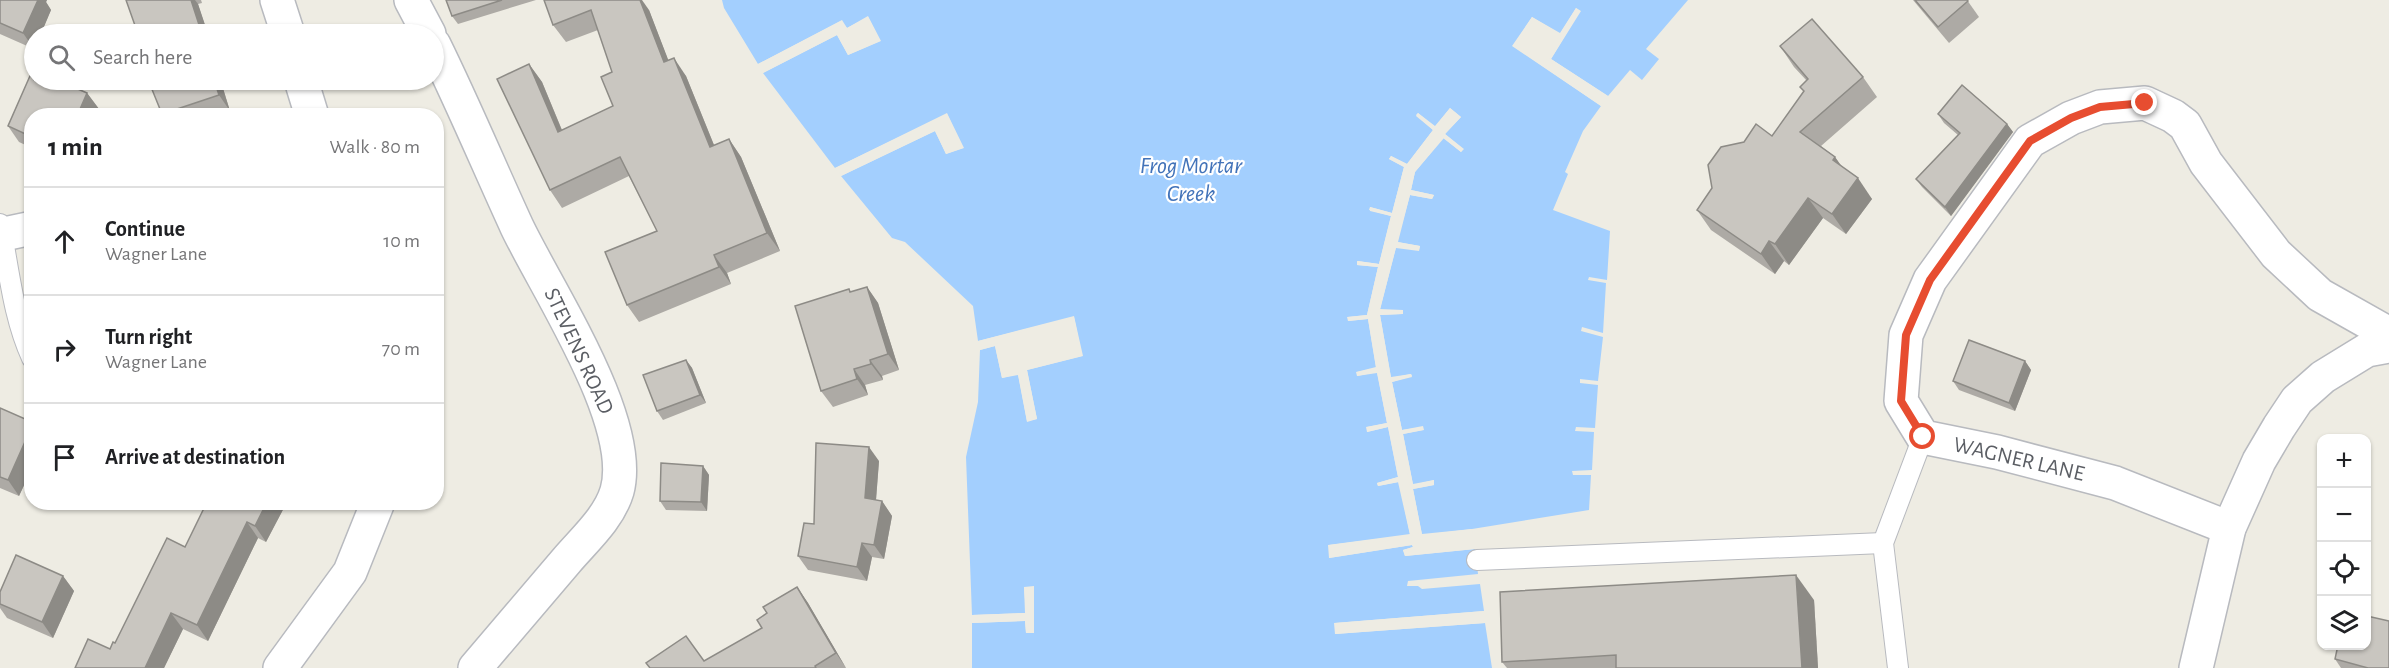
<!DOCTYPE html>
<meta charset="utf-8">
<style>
body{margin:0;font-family:"Alegreya Sans",sans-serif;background:#f6f6f6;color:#202124}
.controls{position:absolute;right:18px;bottom:18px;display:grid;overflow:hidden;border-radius:12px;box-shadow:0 2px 4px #0004}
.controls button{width:54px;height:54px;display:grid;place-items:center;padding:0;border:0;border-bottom:2px solid #e0e0e0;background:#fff;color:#202124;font:30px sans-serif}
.stop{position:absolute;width:18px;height:18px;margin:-14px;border:4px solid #e74d30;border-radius:50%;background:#fff}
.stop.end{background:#e74d30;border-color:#fff;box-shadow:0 2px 6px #0008}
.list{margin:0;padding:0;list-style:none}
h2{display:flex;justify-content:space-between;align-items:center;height:78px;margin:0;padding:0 24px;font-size:26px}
h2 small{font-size:20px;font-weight:400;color:#757577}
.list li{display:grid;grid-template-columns:39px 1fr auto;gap:18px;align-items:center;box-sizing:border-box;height:108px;padding:0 24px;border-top:2px solid #e0e0e0}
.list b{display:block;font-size:22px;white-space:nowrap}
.list p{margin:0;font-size:20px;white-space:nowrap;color:#757577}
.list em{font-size:20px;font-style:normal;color:#757577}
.icon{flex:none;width:33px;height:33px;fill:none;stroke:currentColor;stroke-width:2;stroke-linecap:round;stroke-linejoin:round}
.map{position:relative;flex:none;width:2389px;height:668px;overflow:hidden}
.search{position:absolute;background:#fff;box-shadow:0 2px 4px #0004;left:24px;top:24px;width:420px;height:66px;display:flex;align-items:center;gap:15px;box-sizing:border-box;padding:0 21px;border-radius:33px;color:#757577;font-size:22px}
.panel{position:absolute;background:#fff;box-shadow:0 2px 4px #0004;left:24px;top:108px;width:420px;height:402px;border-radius:24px}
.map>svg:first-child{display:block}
.water{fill:#a3cffe}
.pier{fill:#eeece3}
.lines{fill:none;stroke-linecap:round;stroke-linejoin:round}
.lane-casing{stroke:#b8babf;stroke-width:22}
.street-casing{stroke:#b8babf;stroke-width:36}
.lane{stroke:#fff;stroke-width:20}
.street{stroke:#fff;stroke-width:33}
.wall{fill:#adaaa5}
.shaded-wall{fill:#8d8b86}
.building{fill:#c9c6c0;stroke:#8d8b86;stroke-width:1.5}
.route{stroke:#e74d30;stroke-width:8}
.labels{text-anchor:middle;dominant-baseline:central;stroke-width:4.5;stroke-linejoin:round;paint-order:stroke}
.street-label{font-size:22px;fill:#5b5e64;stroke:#fff}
.water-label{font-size:24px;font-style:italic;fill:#4273b9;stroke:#fff}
</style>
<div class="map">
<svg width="2389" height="668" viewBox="0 0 2389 668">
<rect width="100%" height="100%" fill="#eeece3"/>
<path class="water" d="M722,0h966l-42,49 13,10 -17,21 -12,-10 -22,26 -57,-37 29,-48 -4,-3 -16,26 -28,-17 -19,29 88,60 -18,25 -18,41 3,2 -15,36 57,21 -3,49 -18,-3 -1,3 18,3 -3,50 -21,-6 -1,4 22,6 -5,44 -18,-2v4l18,2 -3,43 -19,-1 -1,4 19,1 -2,38 -20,1 1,4h18l-2,35 -117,19 -50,6 -9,-46 21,-4v-5l-21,5 -10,-51 20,-4v-3l-21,3 -10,-48 20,-6 -1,-2 -20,4 -11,-63 22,-1v-4h-22l16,-63 23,3 1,-4 -23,-4 13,-47 22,4 2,-4 -23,-5 4,-18 29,-34 17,14 2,-3 -18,-15 16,-17 -11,-9 -15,19 -17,-14 -2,3 17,14 -26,34 -16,-8 -2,3 15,8 -12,46 -22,-6v4l21,5 -12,48 -21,-3 -1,4 21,2 -11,48 -19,2v4l20,-2 8,49 -19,4v4l20,-4 10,51 -20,4v5l21,-5 10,50 -21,6 1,3 20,-4 12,53 -81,10v13l83,-13 1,2 -10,3 2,6 70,-7 3,25 -70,7 -1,5h11l4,3 58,-5 4,27 -149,12v11l150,-11 7,45h-520v-45l53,-2 1,12h8v-46h-10l2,26 -54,2 -6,-158 12,-55 2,-52 15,-4 7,32 16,-4 9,47 10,-2 -10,-49 55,-14 -8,-39 -96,24 -5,-35 -68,-64 -13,-4 -51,-62 94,-45 11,23 17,-6 -16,-34 -112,54 -72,-95 74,-38 11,20 32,-14 -12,-24 -21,11 -6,-7 -83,43 -34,-56z"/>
<g class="pier">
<path d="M1576,8l5,3 -30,48 57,37 -2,3 -58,-38 14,-25 -29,-15 -16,24 86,58 -2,3 -89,-60 20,-29 28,16z"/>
<path d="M868,16l13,25 -33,14 -11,-20 -74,38 -2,-3 75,-38 3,1 11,18 26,-12 -9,-18 -20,10 -6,-7 -82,43 -1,-3 84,-44 5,8z"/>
<path d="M1450,108l11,9 -16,17 19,15 -3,3 -18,-14 -28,34 -4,18 23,5 -2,4 -22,-4 -12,47 22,4 -1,5 -23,-3 -16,61 23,1v4l-23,1 11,62 20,-3 1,3 -20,5 10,48 21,-4 1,4 -21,4 10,50 21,-4v5l-21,4 9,45 50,-5 1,3 -51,6 -3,-2 -42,-221 36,-144 44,-54 -6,-5 -44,55 -38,149 9,54 35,166 -3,2 -79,10 1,7 80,-13 4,7 -9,4 68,-7v3l-70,7 -2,-6 10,-3 -1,-2 -83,13 -1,-13 82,-11 -11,-52 -21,4 -1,-3 21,-6 -10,-50 -21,5 -1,-5 21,-4 -10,-50 -20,3 -1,-4 20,-5 -8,-48 -20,2 -1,-4 20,-2 11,-48 -21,-2v-4l22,3 12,-48 -22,-6 1,-3 22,6 12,-46 -15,-8 2,-3 16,8 26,-34 -17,-15 2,-2 17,13z"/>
<path d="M947,113l17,35 -18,6 -11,-23 -94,45 -2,-3 95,-45 4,2 9,21 13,-5 -14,-29 -109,54 -2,-3z"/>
<path d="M1074,316l9,40 -56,14 10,49 -10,3 -9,-47 -16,3 -7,-32 -15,4 -1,-3 18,-4 7,32 16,-3 10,46 3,-1 -9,-48 55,-15 -7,-34 -93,23 -1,-2z"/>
<path d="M1034,586v47h-8l-1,-12 -53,2v-3l54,-2 2,2 1,10h2v-41l-4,1 2,23 -2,2 -55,3v-3l53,-2 -1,-26z"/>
<path d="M1484,611v3l-146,12v5l147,-11v3l-150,11 -1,-11z"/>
</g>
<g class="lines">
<defs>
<g id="lane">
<path d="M0,224c9,45 13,93 32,134"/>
<path d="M1477,560l406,-17"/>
<path d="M1898,668l-15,-125 40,-106"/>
</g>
<g id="street">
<path d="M277,0l11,34"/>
<path d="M411,0l18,34"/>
<path d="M434,45c29,59 55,121 83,182 30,63 119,195 100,264 -8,27 -32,48 -50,69 -31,36 -61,72 -92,108"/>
<path d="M301,80l11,36"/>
<path d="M0,235l32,-7"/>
<path d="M2229,528l-114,-45 -118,-31 -74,-15 -22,-36 5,-66 24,-55 100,-139 41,-23 29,-11 45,-4 28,13 12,9 21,38 70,91 44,41 69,39"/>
<path d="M280,668l70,-96 28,-70"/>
<path d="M2196,668l33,-140 30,-67 20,-34 18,-27 26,-23 44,-27 22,-4"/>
</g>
</defs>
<use href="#lane" class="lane-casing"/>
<use href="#street" class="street-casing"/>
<use href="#lane" class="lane"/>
<use href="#street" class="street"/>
</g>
<g class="wall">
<path d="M0,0h47l-1,2 5,8 -17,39 -34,-15z"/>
<path d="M126,0h75l1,3 -4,1 10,30h-70z"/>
<path d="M446,0h90l-78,24 -6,-8z"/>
<path d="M544,0l105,10 19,50 18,16 28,69 15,-6 12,18 39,94 -53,22 4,11 -92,38 -12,-17 30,-74 -28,-55 -67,32 -12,-18 -21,-126 13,18 20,48 51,-24 -1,-34 -14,-42 -32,12 -13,-17z"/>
<path d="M1913,0h54l12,17 -30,26z"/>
<path d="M1780,46l83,31 14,20 -56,49 14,11 7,10 30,32 -26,35 -23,-16 -34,47 -5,-4 -9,13 -64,-44 -14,-20 47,-68 28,-6 32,-44 -4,-5 7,-6 -13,-14z"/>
<path d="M33,69l1,1v10h23l30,13 12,16 -3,7h-64v32l-13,-6 -11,-16z"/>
<path d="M152,80h71l1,1 -3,1 9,29 -13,5h-54z"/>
<path d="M1938,114l69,10 6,8 -62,84 -29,-29 -6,-8 42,-44 -14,-12z"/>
<path d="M867,287l11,16 21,67 -17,6 1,4 -18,5 3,10 -35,12 -12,-16 28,-102 2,3z"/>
<path d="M686,360l6,8 14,35 -43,17 -6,-9z"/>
<path d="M2025,361l6,9 -16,41 -56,-21 -6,-9z"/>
<path d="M0,408l32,14v46l-13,28 -19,-8z"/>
<path d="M879,461l-3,39 6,1 10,15 -8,43 -12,-2 -5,24 -59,-11 -10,-14 16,-32z"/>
<path d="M703,466l6,9 -2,36 -41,-1 -6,-9z"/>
<path d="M287,502l-21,40 -8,-4 -50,103 -25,-12 -19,39h-89l35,-19 5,-6 70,-96z"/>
<path d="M63,576l11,15 -21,47 -46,-20 -7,-10v-16z"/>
<path d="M797,587l11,16 38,65h-196l54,-7 58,-33 5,-15z"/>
<path d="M1814,600l4,68h-311l-5,-6z"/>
<path d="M2335,659l54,9h-48z"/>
</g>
<g class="shaded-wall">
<path d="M38,0h9l-1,2 5,8 -10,24h-7v15l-11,-16z"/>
<path d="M191,0h4l3,4 10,30h-6z"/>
<path d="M637,0h5l7,10 27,70 -12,-18z"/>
<path d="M674,58l12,18 36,89 -12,-18z"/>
<path d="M529,64l13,18 28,68 -12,-18z"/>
<path d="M214,80h5l2,2 9,29 -11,-16z"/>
<path d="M87,93l12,16 -3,7h-19z"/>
<path d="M2007,124l6,8 -62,84 -6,-9z"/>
<path d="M729,139l12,18 39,94 -13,-18z"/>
<path d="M1835,157l14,20 -16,-17z"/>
<path d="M1858,178l14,21 -26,35 -14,-20z"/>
<path d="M1808,198l15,20 -34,47 -14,-21z"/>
<path d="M1769,241l15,20 -9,13 -14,-20z"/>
<path d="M714,255l13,18 4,11 -12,-17z"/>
<path d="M867,287l11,16 21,67 -11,-16z"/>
<path d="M686,360l6,8 14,35 -6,-8z"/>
<path d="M870,360l12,16 1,4 -12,-16z"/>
<path d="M2025,361l6,9 -16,41 -6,-8z"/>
<path d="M854,369l11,16 3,10 -11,-16z"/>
<path d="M32,426v42l-13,28 -11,-16z"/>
<path d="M869,447l10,14 -4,51 -10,-14z"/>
<path d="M703,466l6,9 -2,36 -6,-9z"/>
<path d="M882,501l10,15 -8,43 -10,-14z"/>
<path d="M267,502h20l-21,40 -11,-16z"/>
<path d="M247,522l11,16 -50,103 -11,-16z"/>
<path d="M862,543l10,14 -5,24 -10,-14z"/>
<path d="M1796,575l18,25 4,68h-16z"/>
<path d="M63,576l11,15 -21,47 -11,-16z"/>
<path d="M797,587l11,16 38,65 -10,-15z"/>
<path d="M171,613l12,16 -19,39h-19z"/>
</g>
<g class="building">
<path d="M0,0h38l-15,33 -23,-10z"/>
<path d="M126,0h65l11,34h-64z"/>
<path d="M446,0h56l-50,16z"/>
<path d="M544,0h96l24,62 10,-4 36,89 19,-8 38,94 -53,22 5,12 -92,38 -22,-53 52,-21 -37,-74 -70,33 -53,-111 32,-15 29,68 55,-26 -12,-29 11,-5 -21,-62 -38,15z"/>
<path d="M1915,0h52l1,1 -30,26z"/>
<path d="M1812,19l51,58 -63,55 35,25 -2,3 25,18 -26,36 -24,-16 -33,46 -6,-3 -8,13 -64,-44 15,-22 -4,-23 13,-18 23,-5 12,-18 16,12 32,-45 -4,-4 8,-8 -28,-33z"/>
<path d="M33,69l1,1v10h23l30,13 -10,23h-45v21l-24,-11z"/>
<path d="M152,80h62l5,15 -57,19 -13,-32 3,-1z"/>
<path d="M1962,85l45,39 -62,83 -29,-28 44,-46 -22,-19z"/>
<path d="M867,287l21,67 -18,6 1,4 -17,5 3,10 -36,12 -26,-85 54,-17 1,3z"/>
<path d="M1969,340l56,21 -16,42 -56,-22z"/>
<path d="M686,360l14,35 -43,16 -14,-36z"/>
<path d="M0,408l32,14v4l-24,54 -8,-3z"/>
<path d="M816,443l53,4 -4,51 17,3 -8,44 -12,-2 -5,24 -59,-11 6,-33 10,1z"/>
<path d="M661,463l42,3 -2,36 -41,-1z"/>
<path d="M207,502h60l-12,24 -8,-4 -50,103 -26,-12 -26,55h-70l13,-29 22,10 3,-7 2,1 52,-105 18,9z"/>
<path d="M16,555l47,21 -21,46 -42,-18v-12z"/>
<path d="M1796,575l6,93h-186v-13l-114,7 -2,-70z"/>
<path d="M797,587l39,66 -21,13 1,2h-166l-4,-5 40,-27 18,25 58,-33 -5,-8 10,-7 -4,-6z"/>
<path d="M2367,616l22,5v47h-21l-33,-9 3,-14h29z"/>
</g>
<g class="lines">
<path class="route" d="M1923,437l-22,-36 5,-66 24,-55 100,-139 41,-23 29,-11 45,-4"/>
</g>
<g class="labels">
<g class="street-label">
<text transform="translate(579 351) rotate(65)">STEVENS ROAD</text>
<text transform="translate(2019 459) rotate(13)">WAGNER LANE</text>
</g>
<g class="water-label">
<text x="1191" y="166">Frog Mortar<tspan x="1191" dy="28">Creek</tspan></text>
</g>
</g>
</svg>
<div class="controls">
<button>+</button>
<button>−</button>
<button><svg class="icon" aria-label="locate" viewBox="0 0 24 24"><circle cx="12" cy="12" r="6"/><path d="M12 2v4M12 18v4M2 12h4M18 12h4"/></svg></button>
<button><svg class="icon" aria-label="layers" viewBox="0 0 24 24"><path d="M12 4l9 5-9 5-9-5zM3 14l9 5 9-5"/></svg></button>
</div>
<div class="stop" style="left:1923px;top:437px"></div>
<div class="stop end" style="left:2145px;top:103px"></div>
<div class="search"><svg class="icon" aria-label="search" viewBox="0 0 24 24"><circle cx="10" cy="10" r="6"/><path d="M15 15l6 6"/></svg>Search here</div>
<section class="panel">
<h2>1 min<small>Walk · 80 m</small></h2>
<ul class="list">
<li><svg class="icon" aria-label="ahead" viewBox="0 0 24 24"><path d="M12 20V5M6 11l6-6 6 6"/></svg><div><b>Continue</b><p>Wagner Lane</p></div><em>10 m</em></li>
<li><svg class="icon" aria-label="right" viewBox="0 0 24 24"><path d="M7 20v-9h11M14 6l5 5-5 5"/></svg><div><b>Turn right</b><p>Wagner Lane</p></div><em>70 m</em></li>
<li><svg class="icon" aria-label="arrive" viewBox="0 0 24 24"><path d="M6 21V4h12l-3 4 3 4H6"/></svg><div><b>Arrive at destination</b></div></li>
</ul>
</section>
</div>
